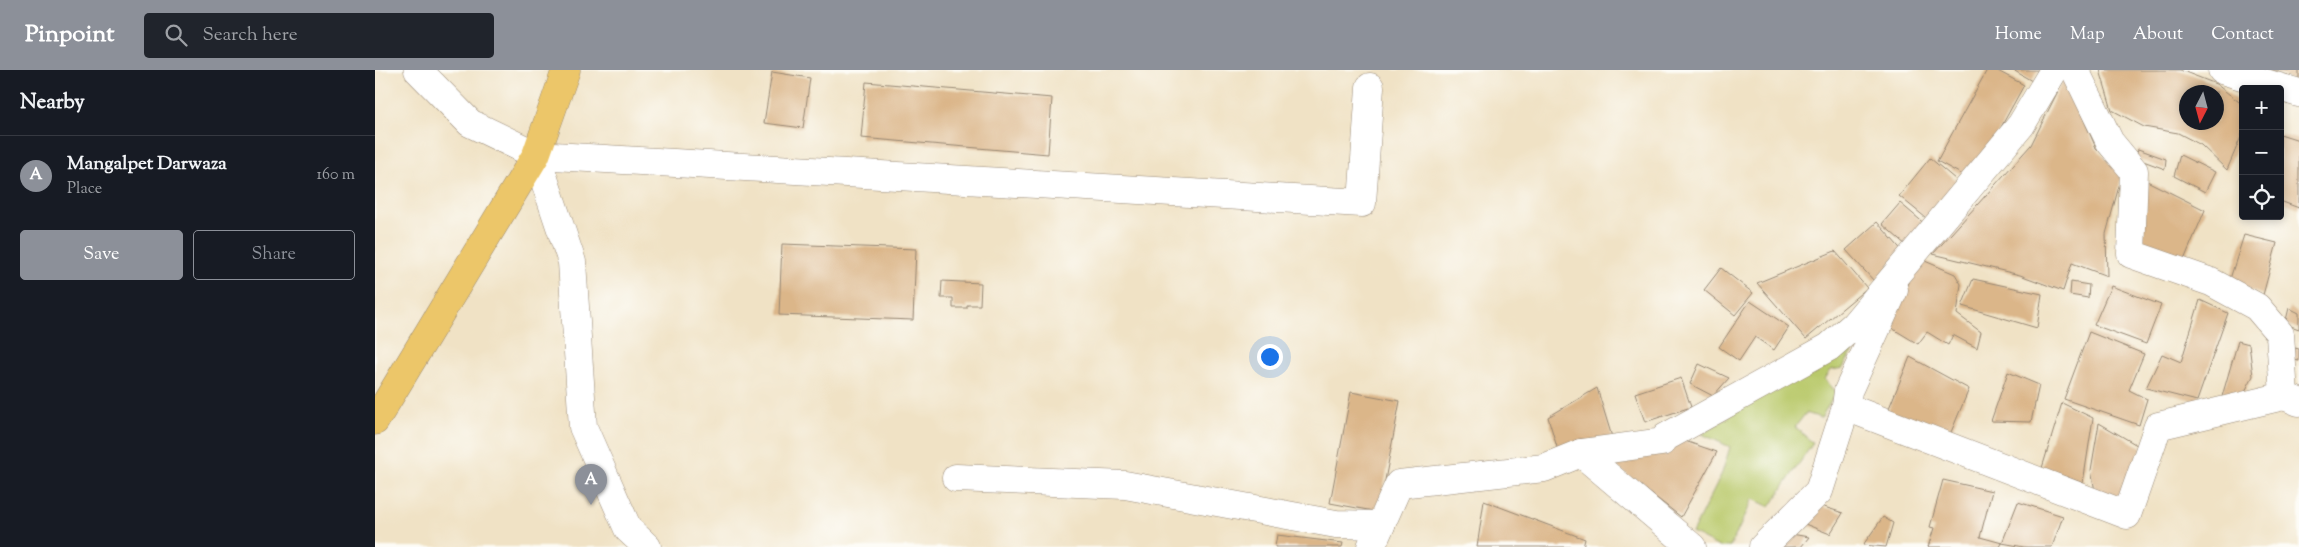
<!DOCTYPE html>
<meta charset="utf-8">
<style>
body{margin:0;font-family:"Sorts Mill Goudy",serif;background:#20242c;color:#f1f3f6}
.controls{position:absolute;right:15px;top:15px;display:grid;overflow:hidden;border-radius:5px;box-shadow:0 2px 8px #0003}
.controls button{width:45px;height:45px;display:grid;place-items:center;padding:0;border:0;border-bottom:1px solid #363941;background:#171b24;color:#f1f3f6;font:25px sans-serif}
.compass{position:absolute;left:1804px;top:15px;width:45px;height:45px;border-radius:50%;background:#171b24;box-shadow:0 2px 8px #0003;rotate:186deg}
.you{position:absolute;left:894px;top:286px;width:18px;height:18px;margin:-12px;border:4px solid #fff;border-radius:50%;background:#1a73e8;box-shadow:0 0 0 8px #1a73e833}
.badge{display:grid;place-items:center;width:32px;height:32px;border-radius:50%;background:#8c9099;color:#fff;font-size:16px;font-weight:700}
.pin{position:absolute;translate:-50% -41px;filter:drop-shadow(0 1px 2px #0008)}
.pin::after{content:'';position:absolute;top:26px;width:18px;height:15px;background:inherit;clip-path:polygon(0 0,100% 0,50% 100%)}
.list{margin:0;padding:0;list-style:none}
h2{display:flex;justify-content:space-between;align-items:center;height:65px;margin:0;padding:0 20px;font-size:21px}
h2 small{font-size:16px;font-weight:400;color:#9ea1a6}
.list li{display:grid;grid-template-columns:32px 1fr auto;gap:15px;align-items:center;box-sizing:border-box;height:80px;padding:0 20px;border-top:1px solid #363941}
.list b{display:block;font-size:19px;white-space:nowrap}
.list p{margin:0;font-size:16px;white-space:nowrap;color:#9ea1a6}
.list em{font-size:16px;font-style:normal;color:#9ea1a6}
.actions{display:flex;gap:10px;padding:15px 20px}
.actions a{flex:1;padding:11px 0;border:1px solid #8c9099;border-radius:5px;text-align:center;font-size:18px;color:#8c9099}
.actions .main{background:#8c9099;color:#fff}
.icon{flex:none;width:28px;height:28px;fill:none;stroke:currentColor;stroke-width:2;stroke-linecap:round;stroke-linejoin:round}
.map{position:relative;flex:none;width:1924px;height:477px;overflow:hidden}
header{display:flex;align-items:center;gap:30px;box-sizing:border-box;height:70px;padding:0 25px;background:#8c9099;color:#fff}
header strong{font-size:24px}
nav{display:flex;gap:28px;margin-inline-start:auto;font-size:18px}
.search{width:350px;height:45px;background:#20242c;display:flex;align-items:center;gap:12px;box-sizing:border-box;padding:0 18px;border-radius:5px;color:#9ea1a6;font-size:19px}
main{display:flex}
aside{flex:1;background:#171b24}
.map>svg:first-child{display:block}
.green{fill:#b9c96b;stroke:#7a7a44}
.building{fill:#dbb689;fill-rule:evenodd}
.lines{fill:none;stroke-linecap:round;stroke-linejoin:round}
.minor-casing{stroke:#968672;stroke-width:29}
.major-casing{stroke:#968672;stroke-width:29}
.minor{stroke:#fff;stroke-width:28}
.major{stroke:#ecc669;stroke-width:28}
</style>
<header>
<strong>Pinpoint</strong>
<div class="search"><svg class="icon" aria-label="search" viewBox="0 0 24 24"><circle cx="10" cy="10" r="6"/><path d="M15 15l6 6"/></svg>Search here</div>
<nav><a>Home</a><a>Map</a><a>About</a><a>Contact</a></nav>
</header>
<main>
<aside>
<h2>Nearby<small></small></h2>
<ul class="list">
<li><span class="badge">A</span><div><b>Mangalpet Darwaza</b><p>Place</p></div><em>160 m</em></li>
</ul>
<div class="actions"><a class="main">Save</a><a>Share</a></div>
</aside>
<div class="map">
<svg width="1924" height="477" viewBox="0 0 1924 477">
<rect width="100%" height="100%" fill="#fdfcf7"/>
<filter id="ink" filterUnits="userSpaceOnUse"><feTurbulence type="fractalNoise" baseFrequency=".02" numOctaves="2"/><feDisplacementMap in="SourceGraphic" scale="10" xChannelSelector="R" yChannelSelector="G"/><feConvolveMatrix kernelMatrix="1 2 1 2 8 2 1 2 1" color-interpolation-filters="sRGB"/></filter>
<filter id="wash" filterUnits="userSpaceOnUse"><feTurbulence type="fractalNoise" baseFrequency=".0096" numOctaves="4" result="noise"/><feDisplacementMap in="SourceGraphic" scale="20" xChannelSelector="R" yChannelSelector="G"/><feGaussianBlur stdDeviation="1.12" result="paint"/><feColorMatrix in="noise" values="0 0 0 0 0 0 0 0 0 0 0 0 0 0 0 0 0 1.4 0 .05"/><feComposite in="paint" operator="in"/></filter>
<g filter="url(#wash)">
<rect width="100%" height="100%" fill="#f0e2c5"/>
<path class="green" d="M1494,252l-26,46 -12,2 -6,9 11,13 -15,26 -15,-5 -11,14 18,16 -43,64 -17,-8 -23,48h-11l-27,-14 30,-60 8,-26 -28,-13z"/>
<g id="blocks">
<g class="building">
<path d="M1612,0h9l28,15 -52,95 -35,-19z"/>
<path d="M1638,0h25l-6,11z"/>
<path d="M1725,0h80l36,14 27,21v27l-16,38 -26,-25 -23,-12 -34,-6 -32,-17zM1812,22h30v30h-30z"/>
<path d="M1896,0h28v13z"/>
<path d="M397,2l38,6 -7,50 -39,-5z"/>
<path d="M1690,7l31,71 26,27 -16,59 1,42 -35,-13 -9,28 -43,-16 -87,-21 98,-109z"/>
<path d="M491,12l186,16 -4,56 -187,-16z"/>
<path d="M1905,64l19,6v68l-19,-7z"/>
<path d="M1763,79l28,10 -1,10 -30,-11z"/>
<path d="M1805,85l35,17 -10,20 -31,-16z"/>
<path d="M1555,88l32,27 -31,37 -32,-26z"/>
<path d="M1772,111l58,29 -21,50 -43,-15z"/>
<path d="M1525,133l26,22 -18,22 -26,-23z"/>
<path d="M1502,152l28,32 -31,27 -28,-31z"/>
<path d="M1869,165l33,8 -14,52 -34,-13z"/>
<path d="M407,174l134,5 -3,71 -134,-5z"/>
<path d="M1460,181l32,37 -61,51 -49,-56z"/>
<path d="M1543,188l37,16 6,10 -4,30 24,18 -4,16 -24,-13 -5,10 -21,-13 -9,12 -28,-17z"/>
<path d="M1346,198l32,25 -18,22 -31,-25z"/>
<path d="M1598,209l69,15 -5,34 -75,-22z"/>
<path d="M567,211l39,2 -1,22h-13v3h-14v-10h-12z"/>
<path d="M1696,212l18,3 -1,13 -18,-3z"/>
<path d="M1736,216l50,19 -15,39 -52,-19z"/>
<path d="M1825,230l28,13 -31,88 -51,-13 16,-34 19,8z"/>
<path d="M1375,231l39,26 -15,23 -19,-13 -16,24 -20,-14z"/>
<path d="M1914,238l10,5v16l-14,-5z"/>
<path d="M1714,262l55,22 -15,36 18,9 -8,26 -75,-26z"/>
<path d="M1863,271l11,3 4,32 -13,25 -19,-1z"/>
<path d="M1920,278l4,1v12l-5,-1z"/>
<path d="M1535,287l59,32 -20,48 -62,-24z"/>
<path d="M1324,294l30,14 -16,18 -23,-12z"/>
<path d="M1633,302l31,13 -8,37 -40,-1z"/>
<path d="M1306,308l10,29 -46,15 -10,-29z"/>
<path d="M1222,318l15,49 -53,17 -11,-37z"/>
<path d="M976,322l49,9 -21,111 -49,-9z"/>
<path d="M1687,333l31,15 -10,65 -41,-15z"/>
<path d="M1724,353l43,25 -22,52 -25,-9 -4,-21z"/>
<path d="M1310,371l32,11 -36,65 -77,-60z"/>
<path d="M1568,410l49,11 -12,46 22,6 16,-41 45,14 -11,31h-28l-22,-4 -2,4h-72l6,-19 -4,-1z"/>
<path d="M1109,431l101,38 -2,8h-106z"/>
<path d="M1446,436l22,7 -13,21 -30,-12z"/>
<path d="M1508,447l10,6 -7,24 -23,-2z"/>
<path d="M1416,464l18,3 -8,10h-19z"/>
<path d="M902,465l66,8 -1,4h-67z"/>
</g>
</g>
</g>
<g filter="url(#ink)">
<use href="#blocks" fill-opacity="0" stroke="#968672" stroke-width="1"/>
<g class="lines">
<defs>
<g id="minor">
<path d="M43,0l52,53 66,32 826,48 8,-116"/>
<path d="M1700,0l35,72 24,29 -3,83 80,28 46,25 23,27 4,62 15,6"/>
<path d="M1847,0l77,23"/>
<path d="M161,85l36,107 11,165 45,102 19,18"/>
<path d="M1471,337l281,108 31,-89 126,-30"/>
<path d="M1206,383l111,94"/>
<path d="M581,408l169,7 211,39 45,1"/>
<path d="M996,477l28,-63 145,-16 37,-15 81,-11 4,-5 163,-90 25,-22 167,-200 33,-55"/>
<path d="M1388,477l56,-56 27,-84 2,-16 46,-101"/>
</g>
<path id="major" d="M0,351l161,-266 30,-85"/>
</defs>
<use href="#minor" class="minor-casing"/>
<use href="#major" class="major-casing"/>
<use href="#minor" class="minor"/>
<use href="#major" class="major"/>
</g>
</g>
</svg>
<div class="controls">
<button>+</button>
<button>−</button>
<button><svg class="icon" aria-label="locate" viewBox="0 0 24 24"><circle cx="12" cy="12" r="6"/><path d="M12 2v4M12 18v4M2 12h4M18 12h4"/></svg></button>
</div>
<svg class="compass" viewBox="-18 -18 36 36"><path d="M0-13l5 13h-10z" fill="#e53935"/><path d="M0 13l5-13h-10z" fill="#9ea1a6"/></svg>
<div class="you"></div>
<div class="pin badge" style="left:216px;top:435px">A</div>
</div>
</main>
